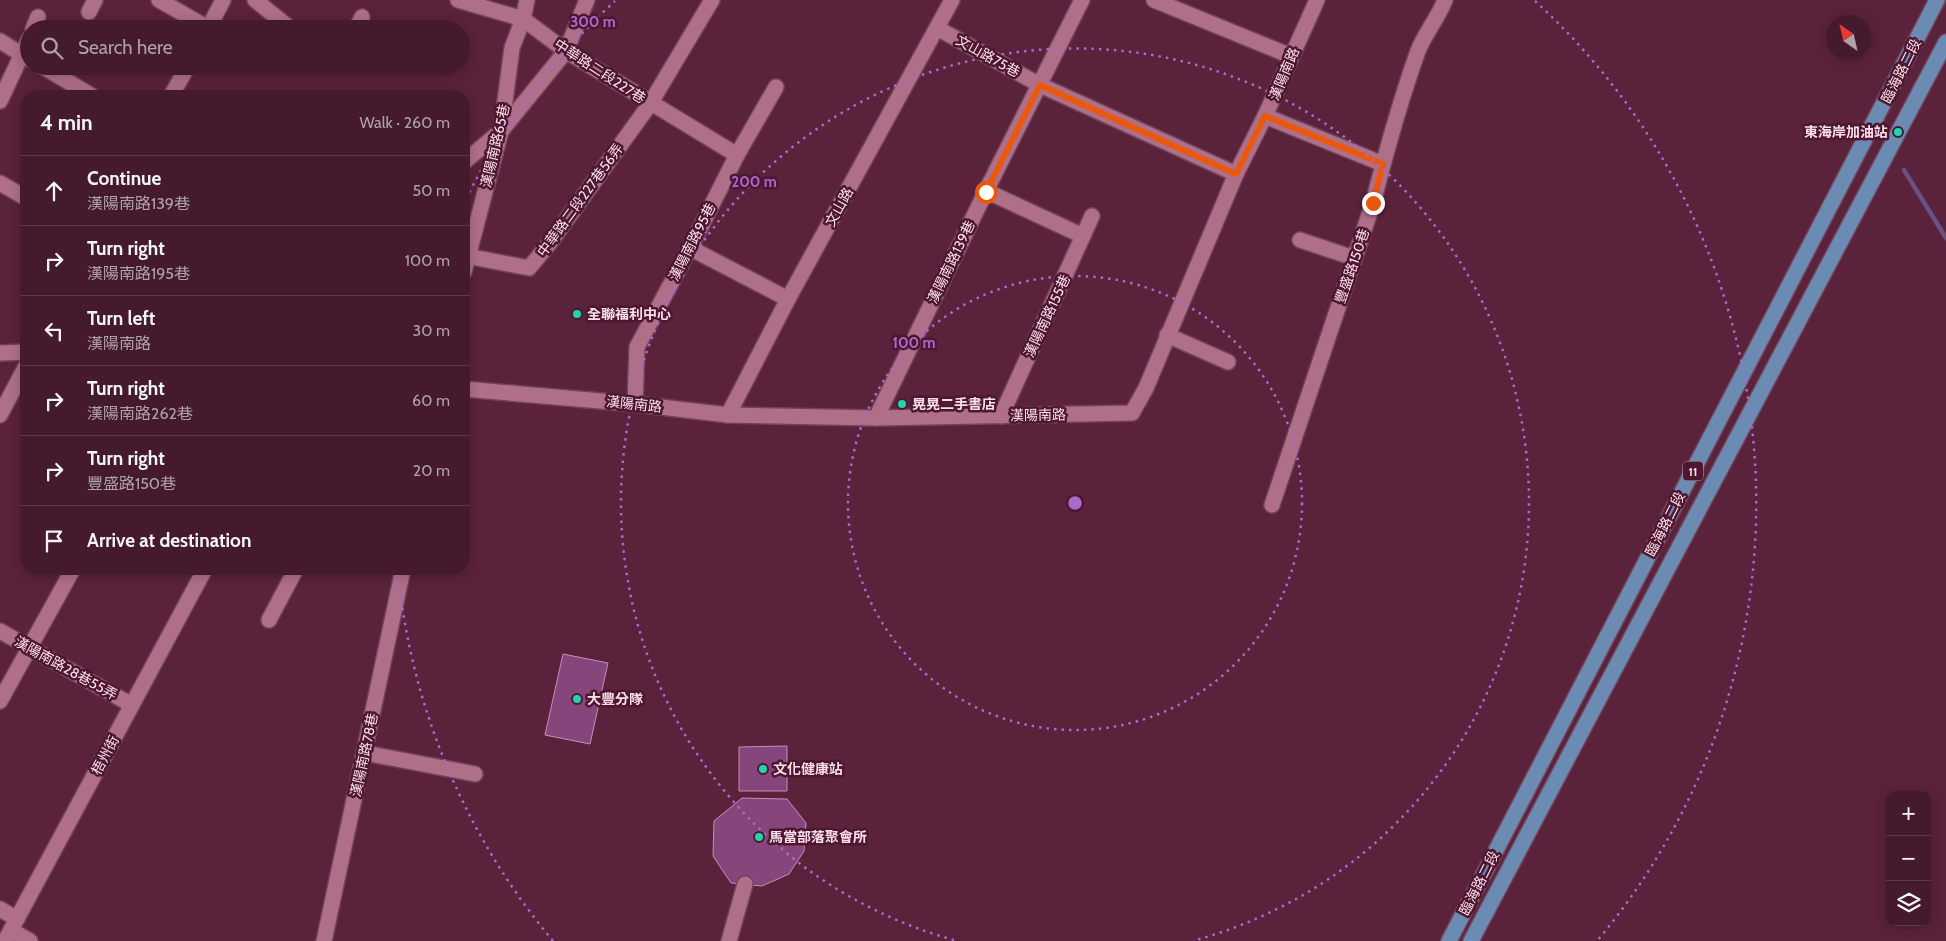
<!DOCTYPE html>
<meta charset="utf-8">
<style>
body{margin:0;font-family:Cabin,"Noto Sans TC",sans-serif;background:#4e2738;color:#f1f3f6}
.controls{position:absolute;right:15px;bottom:15px;display:grid;overflow:hidden;border-radius:10px;box-shadow:0 2px 12px #0003}
.controls button{width:45px;height:45px;display:grid;place-items:center;padding:0;border:0;border-bottom:1px solid #5c3848;background:#441a2c;color:#f1f3f6;font:25px sans-serif}
.compass{position:absolute;left:1826px;top:15px;width:45px;height:45px;border-radius:50%;background:#441a2c;box-shadow:0 2px 12px #0003;rotate:326deg}
.stop{position:absolute;width:15px;height:15px;margin:-11px;border:4px solid #ea580c;border-radius:50%;background:#fff}
.stop.end{background:#ea580c;border-color:#fff;box-shadow:0 1px 5px #0008}
.list{margin:0;padding:0;list-style:none}
h2{display:flex;justify-content:space-between;align-items:center;height:65px;margin:0;padding:0 20px;font-size:21px}
h2 small{font-size:16px;font-weight:400;color:#afa1a9}
.list li{display:grid;grid-template-columns:32px 1fr auto;gap:15px;align-items:center;box-sizing:border-box;height:70px;padding:0 20px;border-top:1px solid #5c3848}
.list b{display:block;font-size:19px;white-space:nowrap}
.list p{margin:0;font-size:16px;white-space:nowrap;color:#afa1a9}
.list em{font-size:16px;font-style:normal;color:#afa1a9}
.icon{flex:none;width:28px;height:28px;fill:none;stroke:currentColor;stroke-width:2;stroke-linecap:round;stroke-linejoin:round}
.map{position:relative;flex:none;width:1946px;height:941px;overflow:hidden}
.search{position:absolute;background:#441a2c;box-shadow:0 2px 12px #0003;left:20px;top:20px;width:450px;height:55px;display:flex;align-items:center;gap:12px;box-sizing:border-box;padding:0 18px;border-radius:28px;color:#afa1a9;font-size:19px}
.panel{position:absolute;background:#441a2c;box-shadow:0 2px 12px #0003;left:20px;top:90px;width:450px;height:485px;border-radius:20px}
.map>svg:first-child{display:block}
.lines{fill:none;stroke-linecap:round;stroke-linejoin:round}
.stream{stroke:#6a5183;stroke-width:4.5}
.building{fill:#86457b;stroke:#c68fbb}
.minor-casing{stroke:#72425a;stroke-width:18}
.major-casing{stroke:#72425a;stroke-width:18}
.minor{stroke:#af6f89;stroke-width:15}
.major{stroke:#6b8bb2;stroke-width:15}
.route{stroke:#ea580c;stroke-width:6}
.ring{fill:none;stroke:#a86ace;stroke-width:2.5;stroke-dasharray:2.5 5}
.poi-dot{fill:#1ed5b0;stroke:#4e1731;stroke-width:2}
.labels{text-anchor:middle;dominant-baseline:central;stroke-width:5;stroke-linejoin:round;paint-order:stroke}
.shield{fill:#4e1731;stroke:#c8a2b2;stroke-width:1}
.shield-label{font-size:12px;font-weight:bold;fill:#fcdee9}
.street-label{font-size:14px;fill:#fcdee9;stroke:#4e1731}
.poi-label{font-size:14px;font-weight:bold;fill:#fcdee9;stroke:#4e1731;text-anchor:start}
.centre{fill:#a86ace;stroke:#4e1731;stroke-width:2.5}
.ring-label{font-size:15px;text-anchor:middle;font-weight:bold;fill:#a86ace;stroke:#4e1731;stroke-width:5;stroke-linejoin:round;paint-order:stroke}
</style>
<div class="map">
<svg width="1946" height="941" viewBox="0 0 1946 941">
<rect width="100%" height="100%" fill="#5a223b"/>
<g class="lines">
<path class="stream" d="M1904,170l42,68"/>
</g>
<g class="building">
<path d="M563,654l45,9 -18,81 -45,-9z"/>
<path d="M787,746v45h-48v-44z"/>
<path d="M742,798l45,1 19,24 -2,28 -15,23 -27,12 -31,-3 -18,-27 1,-35z"/>
</g>
<g class="lines">
<defs>
<g id="minor">
<path d="M159,0l49,28"/>
<path d="M255,0l36,29"/>
<path d="M458,0l65,19 43,32 171,104"/>
<path d="M1154,0l137,56"/>
<path d="M89,12l6,-12"/>
<path d="M937,28l103,57 196,89"/>
<path d="M33,29l5,-12"/>
<path d="M208,29l15,-29"/>
<path d="M356,29l6,-12"/>
<path d="M0,41l29,18"/>
<path d="M42,66l50,30"/>
<path d="M171,96l17,-30"/>
<path d="M0,101l29,-62"/>
<path d="M1265,116l118,48"/>
<path d="M464,162l37,-31 65,-80 21,-51"/>
<path d="M0,183l26,15"/>
<path d="M986,191l97,45"/>
<path d="M1300,240l54,18"/>
<path d="M690,248l98,51"/>
<path d="M467,256l62,12 20,-24 101,-140 62,-104"/>
<path d="M464,272l37,-141 11,-83 11,-29 4,-19"/>
<path d="M1167,335l61,27"/>
<path d="M0,353l26,-1"/>
<path d="M464,389l171,15 93,11 148,3 256,-5 14,-25 90,-214 29,-58 52,-116"/>
<path d="M635,404l2,-57 53,-99 47,-93 39,-68"/>
<path d="M0,415l26,-49"/>
<path d="M728,415l60,-116 164,-299"/>
<path d="M1001,416l91,-200"/>
<path d="M876,418l110,-227 96,-191"/>
<path d="M1272,505l101,-302c13,-51 27,-102 45,-152 7,-18 20,-33 27,-51"/>
<path d="M269,620l27,-51"/>
<path d="M0,631l132,74"/>
<path d="M0,701l73,-132"/>
<path d="M365,753l110,21"/>
<path d="M0,909l17,10"/>
<path d="M11,930l19,11"/>
<path d="M5,941l200,-372"/>
<path d="M324,941l79,-372"/>
<path d="M729,941l16,-57"/>
</g>
<g id="major">
<path d="M1449,941l488,-941"/>
<path d="M1471,941l475,-899"/>
</g>
</defs>
<use href="#minor" class="minor-casing"/>
<use href="#major" class="major-casing"/>
<use href="#minor" class="minor"/>
<use href="#major" class="major"/>
</g>
<g class="lines">
<path class="route" d="M986,192l54,-107 196,89 29,-58 118,48 -10,39"/>
</g>
<g class="ring">
<circle cx="1075" cy="503" r="227"/>
<path d="M954 940A454 454 0 1 1 1196 940"/>
<path d="M553 941A681 681 0 0 1 398 574M466 199A681 681 0 0 1 615 1M1535 1A681 681 0 0 1 1597 941"/>
</g>
<g class="poi-dot">
<circle cx="1898" cy="132" r="5"/>
<circle cx="577" cy="314" r="5"/>
<circle cx="902" cy="404" r="5"/>
<circle cx="577" cy="699" r="5"/>
<circle cx="763" cy="769" r="5"/>
<circle cx="759" cy="837" r="5"/>
</g>
<g class="labels">
<rect class="shield" x="1683" y="461.5" width="20" height="19" rx="4"/>
<g class="shield-label">
<text x="1693" y="471">11</text>
</g>
<g class="street-label">
<text transform="translate(988 56) rotate(29)">文山路75巷</text>
<text transform="translate(600 71) rotate(33)">中華路二段227巷</text>
<text transform="translate(1901 71) rotate(-63)">臨海路二段</text>
<text transform="translate(1284 74) rotate(-67)">漢陽南路</text>
<text transform="translate(495 146) rotate(-77)">漢陽南路65巷</text>
<text transform="translate(580 200) rotate(-54)">中華路二段227巷56弄</text>
<text transform="translate(839 207) rotate(-61)">文山路</text>
<text transform="translate(692 242) rotate(-63)">漢陽南路95巷</text>
<text transform="translate(951 262) rotate(-64)">漢陽南路139巷</text>
<text transform="translate(1352 266) rotate(-71)">豐盛路150巷</text>
<text transform="translate(1047 316) rotate(-65)">漢陽南路155巷</text>
<text transform="translate(634 404) rotate(6)">漢陽南路</text>
<text transform="translate(1038 415) rotate(-1)">漢陽南路</text>
<text transform="translate(1665 524) rotate(-63)">臨海路二段</text>
<text transform="translate(66 668) rotate(29)">漢陽南路28巷55弄</text>
<text transform="translate(105 755) rotate(-62)">梧州街</text>
<text transform="translate(364 755) rotate(-78)">漢陽南路78巷</text>
<text transform="translate(1479 883) rotate(-63)">臨海路二段</text>
</g>
<g class="poi-label">
<text x="1888" y="132" text-anchor="end">東海岸加油站</text>
<text x="587" y="314">全聯福利中心</text>
<text x="912" y="404">晃晃二手書店</text>
<text x="587" y="699">大豐分隊</text>
<text x="773" y="769">文化健康站</text>
<text x="769" y="837">馬當部落聚會所</text>
</g>
</g>
<circle cx="1075" cy="503" r="8" class="centre"/>
<g class="ring-label">
<text x="593" y="27">300 m</text>
<text x="754" y="187">200 m</text>
<text x="914" y="348">100 m</text>
</g>
</svg>
<div class="controls">
<button>+</button>
<button>−</button>
<button><svg class="icon" aria-label="layers" viewBox="0 0 24 24"><path d="M12 4l9 5-9 5-9-5zM3 14l9 5 9-5"/></svg></button>
</div>
<svg class="compass" viewBox="-18 -18 36 36"><path d="M0-13l5 13h-10z" fill="#e53935"/><path d="M0 13l5-13h-10z" fill="#afa1a9"/></svg>
<div class="stop" style="left:986px;top:192px"></div>
<div class="stop end" style="left:1373px;top:203px"></div>
<div class="search"><svg class="icon" aria-label="search" viewBox="0 0 24 24"><circle cx="10" cy="10" r="6"/><path d="M15 15l6 6"/></svg>Search here</div>
<section class="panel">
<h2>4 min<small>Walk · 260 m</small></h2>
<ul class="list">
<li><svg class="icon" aria-label="ahead" viewBox="0 0 24 24"><path d="M12 20V5M6 11l6-6 6 6"/></svg><div><b>Continue</b><p>漢陽南路139巷</p></div><em>50 m</em></li>
<li><svg class="icon" aria-label="right" viewBox="0 0 24 24"><path d="M7 20v-9h11M14 6l5 5-5 5"/></svg><div><b>Turn right</b><p>漢陽南路195巷</p></div><em>100 m</em></li>
<li><svg class="icon" aria-label="left" viewBox="0 0 24 24"><path d="M17 20v-9H6M10 6l-5 5 5 5"/></svg><div><b>Turn left</b><p>漢陽南路</p></div><em>30 m</em></li>
<li><svg class="icon" aria-label="right" viewBox="0 0 24 24"><path d="M7 20v-9h11M14 6l5 5-5 5"/></svg><div><b>Turn right</b><p>漢陽南路262巷</p></div><em>60 m</em></li>
<li><svg class="icon" aria-label="right" viewBox="0 0 24 24"><path d="M7 20v-9h11M14 6l5 5-5 5"/></svg><div><b>Turn right</b><p>豐盛路150巷</p></div><em>20 m</em></li>
<li><svg class="icon" aria-label="arrive" viewBox="0 0 24 24"><path d="M6 21V4h12l-3 4 3 4H6"/></svg><div><b>Arrive at destination</b></div></li>
</ul>
</section>
</div>
